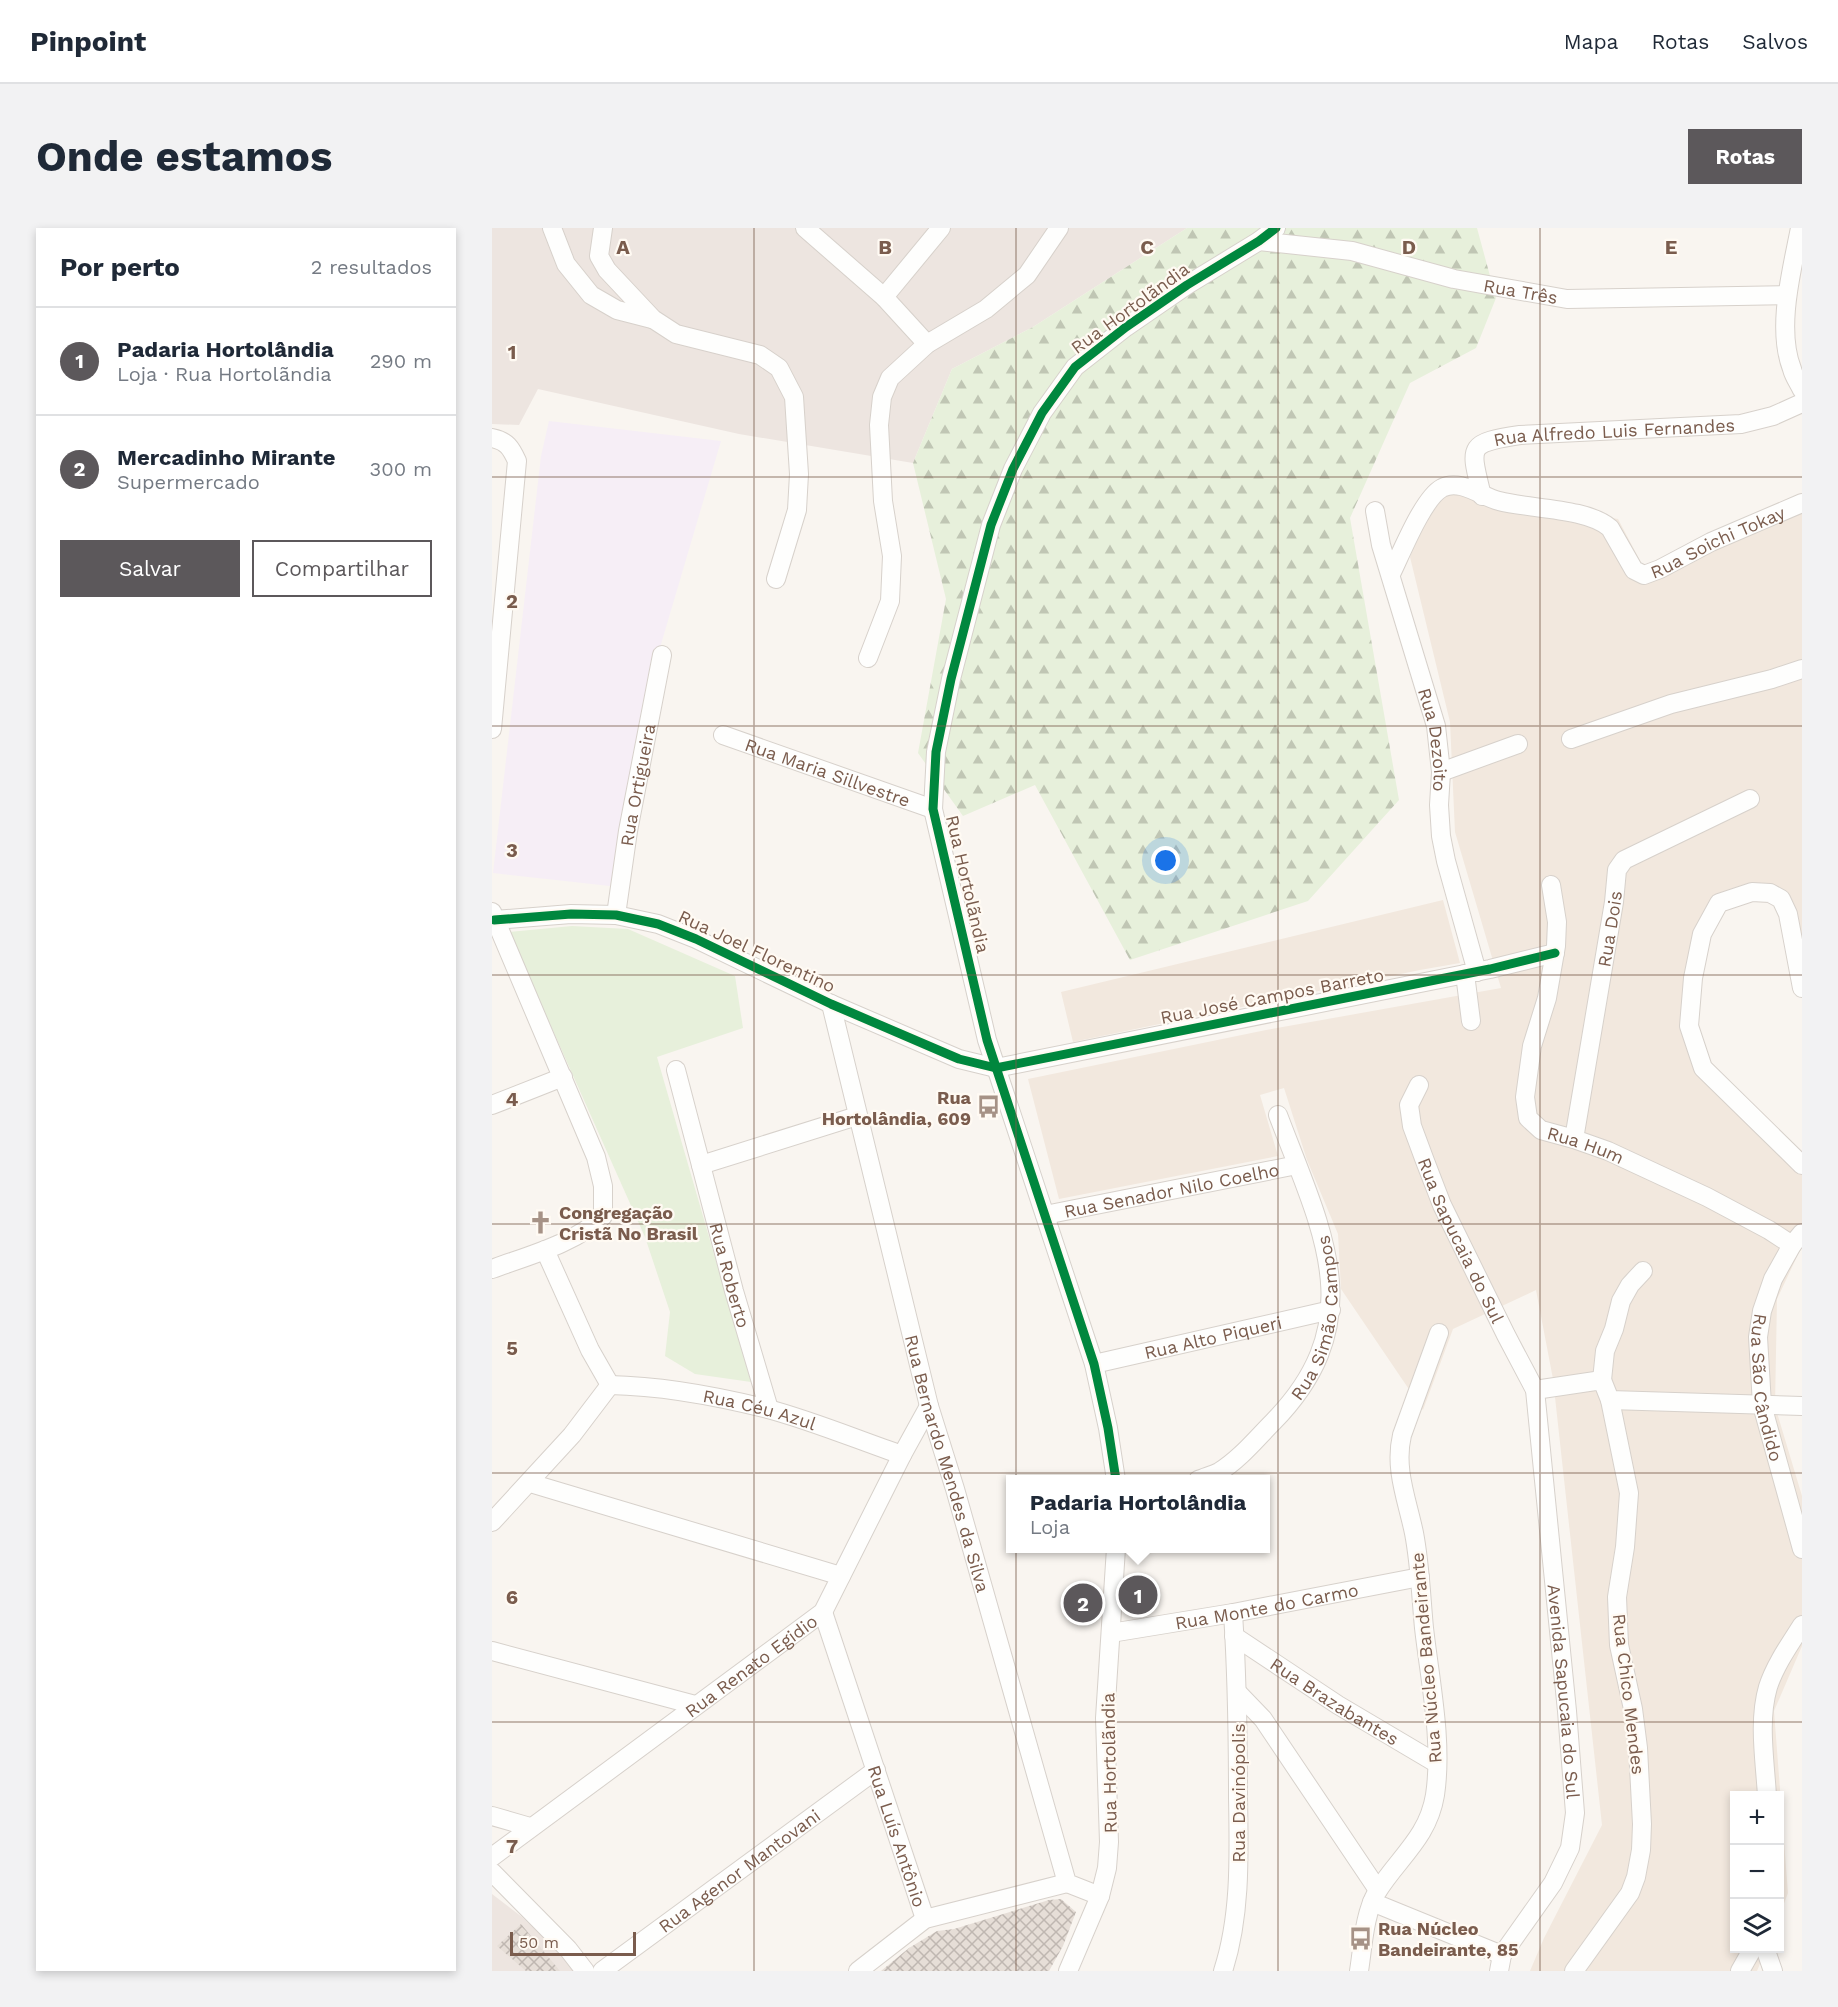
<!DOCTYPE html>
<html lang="pt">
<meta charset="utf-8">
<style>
body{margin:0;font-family:"Work Sans",sans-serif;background:#f2f2f3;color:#1f2937}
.controls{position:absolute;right:18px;bottom:18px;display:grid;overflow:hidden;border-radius:0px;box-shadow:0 3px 9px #0003}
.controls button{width:54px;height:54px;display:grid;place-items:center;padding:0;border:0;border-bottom:2px solid #e0e1e3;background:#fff;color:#1f2937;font:30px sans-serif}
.scale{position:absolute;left:18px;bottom:15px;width:126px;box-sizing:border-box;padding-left:6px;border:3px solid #7a5c4d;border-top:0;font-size:16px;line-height:21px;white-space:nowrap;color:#7a5c4d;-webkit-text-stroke:4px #fffaf3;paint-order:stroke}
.you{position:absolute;left:674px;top:633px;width:21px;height:21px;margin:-15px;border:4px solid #fff;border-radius:50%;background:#1a73e8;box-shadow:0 0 0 9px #1a73e833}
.badge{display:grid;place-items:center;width:39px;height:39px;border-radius:50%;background:#5c585b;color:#fff;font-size:20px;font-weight:700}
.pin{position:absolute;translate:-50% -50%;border:3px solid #fff;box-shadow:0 2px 6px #0006}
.popup{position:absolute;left:514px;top:1247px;width:264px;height:78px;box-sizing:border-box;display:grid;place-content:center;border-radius:0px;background:#fff;filter:drop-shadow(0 2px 4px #0005);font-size:20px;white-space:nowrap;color:#747a83}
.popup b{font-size:22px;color:#1f2937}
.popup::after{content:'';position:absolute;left:50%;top:100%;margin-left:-12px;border:12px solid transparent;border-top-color:#fff}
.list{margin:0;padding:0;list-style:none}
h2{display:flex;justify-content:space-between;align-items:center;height:78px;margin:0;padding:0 24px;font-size:26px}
h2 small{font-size:20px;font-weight:400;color:#747a83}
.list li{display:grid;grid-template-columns:39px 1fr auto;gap:18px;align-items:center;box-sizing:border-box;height:108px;padding:0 24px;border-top:2px solid #e0e1e3}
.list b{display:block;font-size:22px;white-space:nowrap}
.list p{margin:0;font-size:20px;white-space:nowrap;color:#747a83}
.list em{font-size:20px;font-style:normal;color:#747a83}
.actions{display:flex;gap:12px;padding:18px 24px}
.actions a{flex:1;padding:14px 0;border:2px solid #5c585b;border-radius:0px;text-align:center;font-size:21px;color:#5c585b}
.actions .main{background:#5c585b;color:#fff}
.icon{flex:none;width:33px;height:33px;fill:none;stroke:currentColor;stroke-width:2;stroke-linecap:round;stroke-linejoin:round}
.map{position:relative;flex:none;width:1310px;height:1743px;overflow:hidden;border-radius:0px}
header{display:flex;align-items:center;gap:36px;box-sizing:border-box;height:84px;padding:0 30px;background:#fff;border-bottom:2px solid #e0e1e3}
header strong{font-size:28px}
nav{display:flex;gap:33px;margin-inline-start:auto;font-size:21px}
.intro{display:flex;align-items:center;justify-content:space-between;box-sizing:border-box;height:144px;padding:0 36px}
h1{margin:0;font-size:42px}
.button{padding:15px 27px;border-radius:0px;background:#5c585b;color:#fff;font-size:21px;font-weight:700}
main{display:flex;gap:36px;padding:0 36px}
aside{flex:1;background:#fff;border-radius:0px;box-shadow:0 3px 9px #0003}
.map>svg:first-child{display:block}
.residential{fill:#f2e8de}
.industrial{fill:#ede5e0}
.education{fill:#f6eef6}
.green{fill:#e7f0db}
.forest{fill:url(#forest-firs)}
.building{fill:url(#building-cross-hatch)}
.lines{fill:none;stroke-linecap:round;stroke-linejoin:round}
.minor-casing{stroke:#d7d1cb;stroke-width:20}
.minor{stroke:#fefefd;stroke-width:18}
.cycleway-casing{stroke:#fffaf3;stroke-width:13}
.cycleway{stroke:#00873e;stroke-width:9}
.grid{fill:none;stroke:#7a5c4d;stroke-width:1.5;stroke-opacity:0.55}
.labels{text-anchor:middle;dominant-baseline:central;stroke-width:4.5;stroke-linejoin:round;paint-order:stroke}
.street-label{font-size:18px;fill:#7a5c4d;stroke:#fffaf3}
.poi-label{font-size:18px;font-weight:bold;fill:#7a5c4d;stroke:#fffaf3;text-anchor:start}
.grid-label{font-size:20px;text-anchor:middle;font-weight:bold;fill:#7a5c4d;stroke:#fffaf3;stroke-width:4.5;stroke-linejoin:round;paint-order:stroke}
</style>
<header>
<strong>Pinpoint</strong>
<nav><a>Mapa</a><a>Rotas</a><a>Salvos</a></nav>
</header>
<div class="intro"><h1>Onde estamos</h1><a class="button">Rotas</a></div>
<main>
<aside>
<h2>Por perto<small>2 resultados</small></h2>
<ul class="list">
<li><span class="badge">1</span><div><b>Padaria Hortolândia</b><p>Loja · Rua Hortolãndia</p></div><em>290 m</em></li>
<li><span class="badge">2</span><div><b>Mercadinho Mirante</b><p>Supermercado</p></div><em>300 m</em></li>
</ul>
<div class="actions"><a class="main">Salvar</a><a>Compartilhar</a></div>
</aside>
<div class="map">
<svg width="1310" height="1743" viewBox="0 0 1310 1743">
<defs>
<pattern id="forest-firs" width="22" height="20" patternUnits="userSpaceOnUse" patternTransform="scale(1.5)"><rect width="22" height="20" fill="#e7f0db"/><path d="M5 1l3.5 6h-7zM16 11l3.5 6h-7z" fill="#c0c6b4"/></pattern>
<pattern id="building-cross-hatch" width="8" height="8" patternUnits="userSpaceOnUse" patternTransform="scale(1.5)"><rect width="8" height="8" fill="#e6ded7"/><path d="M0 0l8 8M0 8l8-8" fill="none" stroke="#bfb7b1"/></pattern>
</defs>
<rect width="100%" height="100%" fill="#f9f5f0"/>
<g class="residential">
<path d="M973,250l31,18 122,23 27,51 157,-66v465l-20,-74 -33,-7 -47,40 -11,115 111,123v80l-25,53 -2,107 27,90v150l-28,65 14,182 -8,21v-118h-46v152l32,1 -9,22h-227l14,-33 58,-113 -49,-446 -17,-89 -83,39 -30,81 -82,-121 -3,-55 -31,-74 -23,-72 -24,7 18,61 -219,43 -31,-120 238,-49 235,-42 -46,-156 -5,-110 -40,-165 14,-40z"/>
<path d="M951,672l17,63 -40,7 -347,72 -12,-50z"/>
</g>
<g class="industrial">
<path d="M0,0h695l-154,99 -81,42 -39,94 -174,-29 -201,-45 -19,36 -27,-1z"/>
<path d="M0,1666l30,23 49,46 4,8h-83z"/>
</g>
<path class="education" d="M57,193l172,20 -62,210 -49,235 -117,-13 48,-417z"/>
<path class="green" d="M80,698l56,3 107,47 8,52 -86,29 94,325 -56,-8 -30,-18 5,-44 -25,-75 -136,-305z"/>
<path class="forest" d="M695,0h290l19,70 -20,50 -66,35 -60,135 49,282 -91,101 -178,59 -95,-175 -72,31 -45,-63 28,-154 -33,-136 39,-94 81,-42z"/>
<g class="building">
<path d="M569,1671l15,13 -13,34 -14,25h-168l28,-23 28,-17 17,-2 95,-29z"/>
<path d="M29,1696l39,47h-34l-29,-25z"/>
</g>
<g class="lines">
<defs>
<g id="minor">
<path d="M60,0l14,36 25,31 26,15 35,9"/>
<path d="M111,0l-4,28 8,14 46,49 23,15 84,21 19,13 15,29 5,77 -2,36 -21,69"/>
<path d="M313,0l79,69 43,47"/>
<path d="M1308,0c-8,42 -24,100 -8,141 2,8 7,14 10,21"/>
<path id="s1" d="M767,13l93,10 102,28 113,20 220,-4"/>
<path d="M392,69l57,-69"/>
<path d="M0,210c15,3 19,10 25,23l-25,268"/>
<path id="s2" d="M990,268c-12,-50 -16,-53 38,-61l221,-11 32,-8 29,-13"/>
<path id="s3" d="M883,283l6,34 55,181 5,46 -2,33 2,31 5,25 31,111"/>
<path id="s4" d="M899,346c10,-20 32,-76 51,-86 18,-10 40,9 57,13 30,8 88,7 111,27l24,42 10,5 16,-6 51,-27 91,-39"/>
<path d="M376,430l22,-57 2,-45 -9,-55 -4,-76 3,-28 8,-19 37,-34 59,-35 41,-34 32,-47"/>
<path id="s5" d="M231,507l210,74"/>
<path d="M1079,511l100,-35 101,-25 30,-10"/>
<path d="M949,544l77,-28"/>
<path id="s6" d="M1059,657l6,37 -1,24 -9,52 -15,48 -7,51 3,21 13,12 33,9 34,12 99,46 62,33 23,15"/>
<path d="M0,684l104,245 7,29v30c-26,27 -76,40 -111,53"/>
<path id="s7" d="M124,687l12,-84 34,-176"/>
<path d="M2,692l77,-6 45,1 42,9 38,15 135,65 128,55 37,9 494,-99 65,-16"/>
<path d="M973,746l6,47"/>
<path d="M1310,760l-14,-74 -7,-15 -11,-6 -18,-1 -33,11 -17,31 -9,44 -4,48 14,42 99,97"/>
<path id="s8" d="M339,776l98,402 26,83 112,394 33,13"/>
<path id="s9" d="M184,842l58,221 35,118"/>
<path id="s10" d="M927,857l-10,20 3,21 13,35 17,44 64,130 29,55 32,321 8,102 -5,35 -17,35 -51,72 -3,16"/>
<path d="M0,877l71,-28"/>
<path id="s11" d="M1082,911l40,-237 3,-32 7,-10 126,-61"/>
<path d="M209,937l156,-49"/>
<path id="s12" d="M553,987l252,-50"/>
<path id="s13" d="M1310,1005l-10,12 -19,34 -11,32 -4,26 4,68 40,144"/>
<path d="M53,1022l45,100 20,35"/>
<path id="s14" d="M602,1136l237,-54"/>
<path d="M1110,1152l3,-29 9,-22 7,-28 9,-16 13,-14"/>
<path id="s15" d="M118,1157c53,1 106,11 158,24 45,12 90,31 134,46"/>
<path d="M1043,1162l67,-10 8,20 192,6"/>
<path d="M624,1252l-8,-52 -14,-64 -107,-324 -54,-231 3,-57 15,-73 40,-154 22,-56 29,-56 33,-46 51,-40 61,-42 72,-44 17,-13"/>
<path id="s16" d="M706,1252c7,-3 15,-5 21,-8 21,-13 37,-33 54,-50 100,-102 48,-193 5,-307"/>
<path d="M38,1255l311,93"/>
<path d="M0,1294l80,-87 38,-50"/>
<path id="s17" d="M331,1384l102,307"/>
<path id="s18" d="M619,1405l122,-20 187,-36"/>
<path id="s19" d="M742,1408l104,69 98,58"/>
<path d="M0,1423l203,54"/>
<path d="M745,1464l26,27 115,171"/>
<path d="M1275,1568c-2,-35 -9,-75 1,-109 7,-22 22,-43 34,-62"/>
<path d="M0,1588l38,11"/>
<path id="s20" d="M0,1629l331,-245 79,-157 27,-49"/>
<path d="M0,1644l76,77 17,22"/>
<path d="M880,1674l130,53"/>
<path d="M1273,1720l8,23"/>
<path id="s21" d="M110,1743l274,-201"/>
<path d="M366,1743l67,-52 142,-36"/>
<path d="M576,1743l32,-75 7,-28 2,-26 -4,-124 11,-170"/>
<path d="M731,1743c18,-55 16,-116 15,-174 0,-61 -1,-122 -5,-184"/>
<path d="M867,1743c4,-25 5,-57 18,-79 21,-34 51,-54 58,-97 8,-53 -5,-114 -11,-167 -3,-32 -4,-64 -10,-95 -7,-34 -20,-64 -12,-98l37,-102"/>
<path d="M1082,1743l56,-78 6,-16 5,-27 1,-26 -4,-76 -5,-39 -14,-64 -2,-48 8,-50 4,-54 -19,-93"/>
<path d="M1248,1743l13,-23"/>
</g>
</defs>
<use href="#minor" class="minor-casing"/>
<use href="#minor" class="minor"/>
<defs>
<g id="cycleway">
<path d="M2,692l77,-6 45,1 42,9 38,15 135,65 128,55 37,9 494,-99 65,-16"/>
<path d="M624,1252l-8,-52 -14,-64 -107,-324 -54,-231 3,-57 15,-73 40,-154 22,-56 29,-56 33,-46 51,-40 61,-42 72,-44 17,-13"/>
</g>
</defs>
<use href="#cycleway" class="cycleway-casing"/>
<use href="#cycleway" class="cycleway"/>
</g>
<path class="grid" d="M262,0v1743M524,0v1743M786,0v1743M1048,0v1743M0,249h1310M0,498h1310M0,747h1310M0,996h1310M0,1245h1310M0,1494h1310"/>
<defs>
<symbol id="bus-bare" viewBox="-9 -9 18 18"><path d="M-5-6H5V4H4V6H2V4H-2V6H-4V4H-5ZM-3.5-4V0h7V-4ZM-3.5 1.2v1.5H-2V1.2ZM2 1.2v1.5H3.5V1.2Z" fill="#a69286" stroke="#fffaf3" stroke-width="2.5" paint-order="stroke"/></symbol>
<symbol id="church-bare" viewBox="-9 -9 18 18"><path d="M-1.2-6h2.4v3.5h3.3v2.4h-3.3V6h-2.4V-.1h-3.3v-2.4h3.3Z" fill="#a69286" stroke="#fffaf3" stroke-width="2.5" paint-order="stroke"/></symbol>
</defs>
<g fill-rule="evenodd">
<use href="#bus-bare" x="480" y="862" width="33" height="33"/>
<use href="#church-bare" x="32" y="978" width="33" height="33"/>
<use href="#bus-bare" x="852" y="1694" width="33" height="33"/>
</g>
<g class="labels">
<g class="street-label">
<text stroke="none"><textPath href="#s1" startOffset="267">Rua Três</textPath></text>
<text transform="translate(638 80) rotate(-36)">Rua Hortolãndia</text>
<text stroke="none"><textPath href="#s2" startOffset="189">Rua Alfredo Luis Fernandes</textPath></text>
<text stroke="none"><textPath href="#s4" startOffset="417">Rua Soichi Tokay</textPath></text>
<text stroke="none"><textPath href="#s3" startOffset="237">Rua Dezoito</textPath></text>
<text stroke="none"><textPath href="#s5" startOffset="111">Rua Maria Sillvestre</textPath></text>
<text stroke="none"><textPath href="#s7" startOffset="132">Rua Ortigueira</textPath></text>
<text transform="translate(476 656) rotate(77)">Rua Hortolãndia</text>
<text stroke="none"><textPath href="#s11" startOffset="213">Rua Dois</textPath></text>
<text transform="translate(265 723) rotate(25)">Rua Joel Florentino</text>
<text transform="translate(780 768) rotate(-11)">Rua José Campos Barreto</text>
<text stroke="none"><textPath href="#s6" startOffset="302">Rua Hum</textPath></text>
<text stroke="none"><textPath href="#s12" startOffset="129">Rua Senador Nilo Coelho</textPath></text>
<text stroke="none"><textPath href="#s10" startOffset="168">Rua Sapucaia do Sul</textPath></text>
<text stroke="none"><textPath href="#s9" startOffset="212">Rua Roberto</textPath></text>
<text stroke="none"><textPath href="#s16" startOffset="214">Rua Simão Campos</textPath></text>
<text stroke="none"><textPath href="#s14" startOffset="122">Rua Alto Piqueri</textPath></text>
<text stroke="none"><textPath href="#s13" startOffset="166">Rua São Cândido</textPath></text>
<text stroke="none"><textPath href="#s15" startOffset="152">Rua Céu Azul</textPath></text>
<text stroke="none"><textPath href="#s8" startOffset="474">Rua Bernardo Mendes da Silva</textPath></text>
<text stroke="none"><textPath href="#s18" startOffset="158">Rua Monte do Carmo</textPath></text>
<text transform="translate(934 1430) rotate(-95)">Rua Núcleo Bandeirante</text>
<text stroke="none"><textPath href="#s20" startOffset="322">Rua Renato Egidio</textPath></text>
<text stroke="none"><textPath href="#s10" startOffset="638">Avenida Sapucaia do Sul</textPath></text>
<text transform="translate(1137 1466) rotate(83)">Rua Chico Mendes</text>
<text stroke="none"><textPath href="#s19" startOffset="120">Rua Brazabantes</textPath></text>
<text transform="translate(617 1535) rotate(-91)">Rua Hortolãndia</text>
<text transform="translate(746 1565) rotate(-90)">Rua Davinópolis</text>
<text stroke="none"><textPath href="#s17" startOffset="236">Rua Luís Antônio</textPath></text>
<text stroke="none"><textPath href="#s21" startOffset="170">Rua Agenor Mantovani</textPath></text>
</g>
<g class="poi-label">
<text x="479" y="869" text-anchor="end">Rua<tspan x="479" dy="21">Hortolândia, 609</tspan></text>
<text x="67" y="984">Congregação<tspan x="67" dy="21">Cristã No Brasil</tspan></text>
<text x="886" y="1700">Rua Núcleo<tspan x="886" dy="21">Bandeirante, 85</tspan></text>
</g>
</g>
<g class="grid-label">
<text x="131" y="26">A</text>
<text x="393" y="26">B</text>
<text x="655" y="26">C</text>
<text x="917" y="26">D</text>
<text x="1179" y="26">E</text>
<text x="20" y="131">1</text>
<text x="20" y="380">2</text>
<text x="20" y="629">3</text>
<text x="20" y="878">4</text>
<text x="20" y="1127">5</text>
<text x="20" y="1376">6</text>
<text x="20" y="1625">7</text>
</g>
</svg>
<div class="controls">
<button>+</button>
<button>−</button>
<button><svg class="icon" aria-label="layers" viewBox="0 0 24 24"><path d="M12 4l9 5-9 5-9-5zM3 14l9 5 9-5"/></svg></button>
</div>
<div class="scale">50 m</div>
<div class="you"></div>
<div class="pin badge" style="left:646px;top:1367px">1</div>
<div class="popup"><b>Padaria Hortolândia</b>Loja</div>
<div class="pin badge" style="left:591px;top:1375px">2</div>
</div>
</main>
